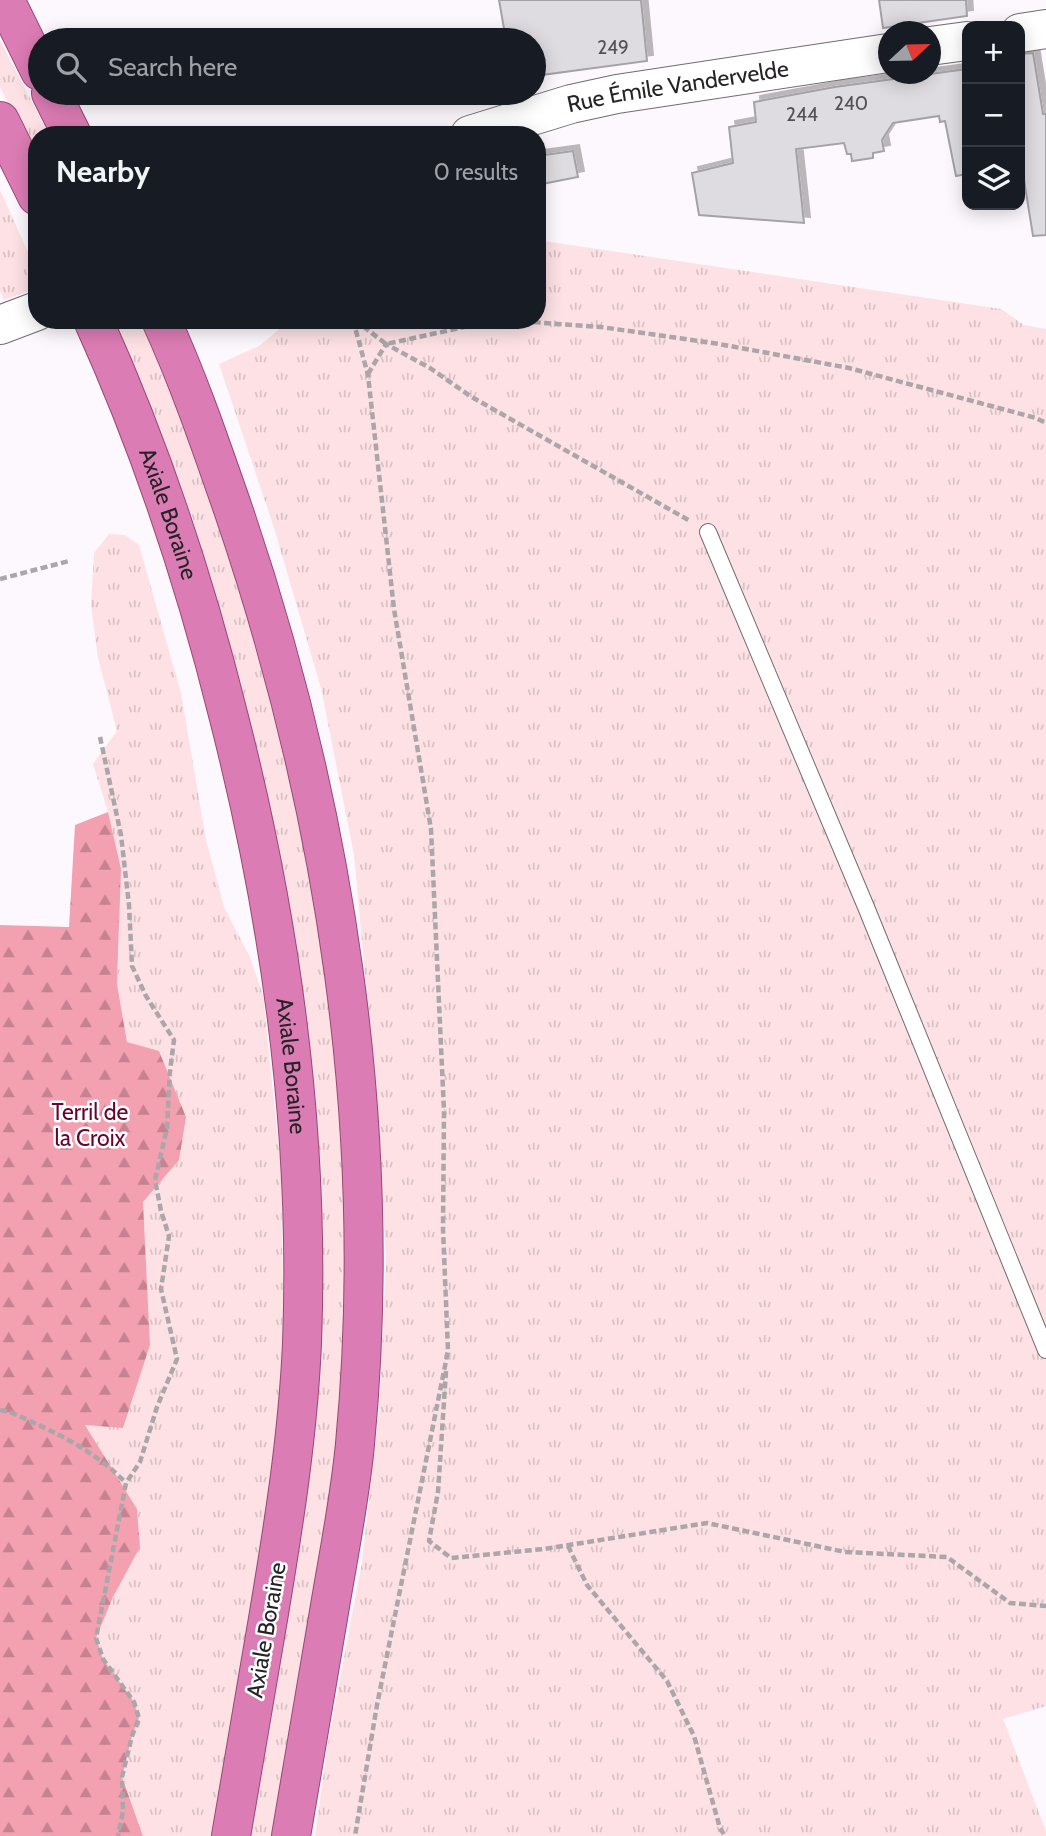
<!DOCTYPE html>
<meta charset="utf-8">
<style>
body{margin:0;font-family:Cabin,sans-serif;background:#242831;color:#f1f3f6}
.controls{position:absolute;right:21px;top:21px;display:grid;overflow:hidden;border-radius:14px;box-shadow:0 4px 18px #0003}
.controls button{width:63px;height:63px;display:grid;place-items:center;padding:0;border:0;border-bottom:2px solid #363941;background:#171b24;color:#f1f3f6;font:35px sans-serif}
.compass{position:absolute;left:878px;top:21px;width:63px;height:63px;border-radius:50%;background:#171b24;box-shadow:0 4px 18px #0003;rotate:68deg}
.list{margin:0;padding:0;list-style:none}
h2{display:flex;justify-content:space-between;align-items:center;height:91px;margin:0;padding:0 28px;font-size:30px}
h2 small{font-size:23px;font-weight:400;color:#9ea1a6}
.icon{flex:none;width:38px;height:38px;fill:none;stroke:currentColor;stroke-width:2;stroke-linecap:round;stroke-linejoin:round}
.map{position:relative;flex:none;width:1046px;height:1836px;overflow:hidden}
.search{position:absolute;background:#171b24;box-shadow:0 4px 18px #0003;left:28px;top:28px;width:518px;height:77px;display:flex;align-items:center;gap:18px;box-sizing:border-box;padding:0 24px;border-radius:38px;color:#9ea1a6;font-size:26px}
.panel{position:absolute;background:#171b24;box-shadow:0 4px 18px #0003;left:28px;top:126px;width:518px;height:203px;border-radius:28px}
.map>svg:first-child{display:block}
.grass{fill:url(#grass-tufts)}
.forest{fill:url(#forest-firs)}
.building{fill:#dfdce1;stroke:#a5a2a7;stroke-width:2;filter:url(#shadow)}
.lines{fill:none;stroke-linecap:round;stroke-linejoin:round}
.service-casing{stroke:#706c70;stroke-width:18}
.tertiary-casing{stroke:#706c70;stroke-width:40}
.trunk-casing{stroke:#974876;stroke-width:40}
.path{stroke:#aaa6aa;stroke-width:4.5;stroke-dasharray:7 3.5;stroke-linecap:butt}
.service{stroke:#fff;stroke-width:16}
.tertiary{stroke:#fff;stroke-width:38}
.trunk{stroke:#dc7cb4;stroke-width:38}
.labels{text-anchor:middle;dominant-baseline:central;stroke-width:5;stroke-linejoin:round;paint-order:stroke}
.number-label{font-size:19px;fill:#545154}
.street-label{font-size:23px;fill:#252325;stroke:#fff}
.park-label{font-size:23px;fill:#68052c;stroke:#fff}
</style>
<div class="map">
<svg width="1046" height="1836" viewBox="0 0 1046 1836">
<defs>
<pattern id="grass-tufts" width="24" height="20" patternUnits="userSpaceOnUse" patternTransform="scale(1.75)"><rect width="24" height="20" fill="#fde1e5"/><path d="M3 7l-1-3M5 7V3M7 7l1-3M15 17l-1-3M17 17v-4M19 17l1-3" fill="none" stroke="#d9c1c4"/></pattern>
<pattern id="forest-firs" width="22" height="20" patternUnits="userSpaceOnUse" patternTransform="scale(1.75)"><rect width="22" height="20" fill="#f3a0b1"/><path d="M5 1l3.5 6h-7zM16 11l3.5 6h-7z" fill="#c58290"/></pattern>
<filter id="shadow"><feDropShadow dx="6" dy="-6" stdDeviation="0" flood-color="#0004"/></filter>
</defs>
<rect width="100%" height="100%" fill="#fdf8fd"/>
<g class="grass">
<path d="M0,40l49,95h-12v26l-37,-74z"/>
<path d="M0,190l37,82v16l-33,12 -4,-9z"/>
<path d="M537,240l464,69 23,16 22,4v1377l-43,13 43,112v5h-731l13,-93 34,-181 17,-151 7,-147 -7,-139 -25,-270 -33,-167 -47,-160 -55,-164 40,-18 31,-26h247z"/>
<path d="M114,320h29l23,51 99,290 37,166 25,148 12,118 6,109 -2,175 -16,159 -51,300h-29l55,-321 -27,-678 -39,-171 -46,-155z"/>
<path d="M109,534l16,1 14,10 42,148 25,147 18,67 26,50 13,38 18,174 2,133 -4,125 -15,125 -52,284h-69l-21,-59 10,-41 7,-18 -36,-59 -7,-21 17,-41 26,-50 -2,-37 -52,-85 38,2 27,-82 -7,-143 36,-42 -52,-118 -10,-58 3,-60 -12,-112 -15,-48 24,-33 -19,-73 -7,-52 3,-53z"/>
</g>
<path class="forest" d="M108,812l13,57 -4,115 10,58 32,9 27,66 -7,43 -36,42 7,143 -27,83 -38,-3 52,84 3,38 -27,50 -17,41 7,21 31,43 5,16 -7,18 -10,41 21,59h-143v-911l69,2 6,-102z"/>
<g class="building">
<path d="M499,0h142l6,61 -113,15v-36h-28z"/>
<path d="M879,0h87l1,16 -84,12z"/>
<path d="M1033,53l10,61h3v121l-13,1 -13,-81v-101z"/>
<path d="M967,69v105l-11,2 -11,-55 -5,1 -1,-6 -46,7 -11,17 2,11 -11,2v5l-21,3 -1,-7h-4l-3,-11 -48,6 8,74 -105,-8 -7,-42 41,-10 -4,-36 27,-5 -2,-20 81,-15z"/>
<path d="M573,151l5,26 -41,8v-29z"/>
</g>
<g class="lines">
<defs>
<path id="service" d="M708,532l158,375 180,443"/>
<g id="tertiary">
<path d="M1020,33l26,-4"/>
<path d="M930,46l37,-5"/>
<path id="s1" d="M470,135l101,-31 46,-10 271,-41"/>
<path d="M0,325l37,-14"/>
</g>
<g id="trunk">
<path d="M5,0l35,71"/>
<path d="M51,93l21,42"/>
<path d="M0,121l37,75"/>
<path id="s2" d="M93,320c58,128 102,261 136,398 52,203 81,414 73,625 -4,91 -18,180 -33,270 -13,74 -25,149 -38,223"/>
<path d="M161,320c28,61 50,126 72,189 102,299 152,620 122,935 -5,54 -16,108 -25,162 -13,77 -26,153 -39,230"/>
</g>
</defs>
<use href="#service" class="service-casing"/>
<use href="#tertiary" class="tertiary-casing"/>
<use href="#trunk" class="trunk-casing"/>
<g class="path">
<path d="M353,320l15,55 26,234 37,220 13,282 -1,118 5,122 -71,354 -22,131"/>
<path d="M355,320l31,24 88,-19 58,-3 69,5 118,17 130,24 187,50 10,5"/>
<path d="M368,374l18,-30 44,24 40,28 220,125"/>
<path d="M0,579l69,-18"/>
<path d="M100,737l21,98 8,70 3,61 14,30 28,44 -4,31 -3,57 -12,52 6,31 8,25 -8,53 16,70 -20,48 -17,55 -14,21 -30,155 7,21 31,43 5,16 -7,18 -10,41 1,34 -5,25"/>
<path d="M446,1371l-8,121 -9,49 22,17 93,-9 163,-26 138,29 102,5 63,46 36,3"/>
<path d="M0,1410l10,2c43,19 83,37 116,71"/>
<path d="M568,1546l19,39 80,96 27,55 26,92 5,8"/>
</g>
<use href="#service" class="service"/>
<use href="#tertiary" class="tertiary"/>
<use href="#trunk" class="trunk"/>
</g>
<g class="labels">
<g class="number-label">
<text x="613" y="47">249</text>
<text x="851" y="103">240</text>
<text x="802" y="114">244</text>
</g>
<g class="street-label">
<text stroke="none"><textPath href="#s1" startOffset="214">Rue Émile Vandervelde</textPath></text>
<text stroke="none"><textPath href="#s2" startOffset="208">Axiale Boraine</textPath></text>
<text stroke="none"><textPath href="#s2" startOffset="775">Axiale Boraine</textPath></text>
<text transform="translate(266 1630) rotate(-80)">Axiale Boraine</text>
</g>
<g class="park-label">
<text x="90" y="1112">Terril de<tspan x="90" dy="26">la Croix</tspan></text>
</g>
</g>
</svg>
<div class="controls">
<button>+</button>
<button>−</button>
<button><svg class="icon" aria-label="layers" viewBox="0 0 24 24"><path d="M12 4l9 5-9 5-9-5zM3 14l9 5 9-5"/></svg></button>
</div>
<svg class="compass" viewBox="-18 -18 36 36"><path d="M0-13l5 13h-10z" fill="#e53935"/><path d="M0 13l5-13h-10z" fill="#9ea1a6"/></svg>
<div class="search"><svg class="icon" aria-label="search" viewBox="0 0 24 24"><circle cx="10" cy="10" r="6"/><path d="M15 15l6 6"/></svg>Search here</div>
<section class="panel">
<h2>Nearby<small>0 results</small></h2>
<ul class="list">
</ul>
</section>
</div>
